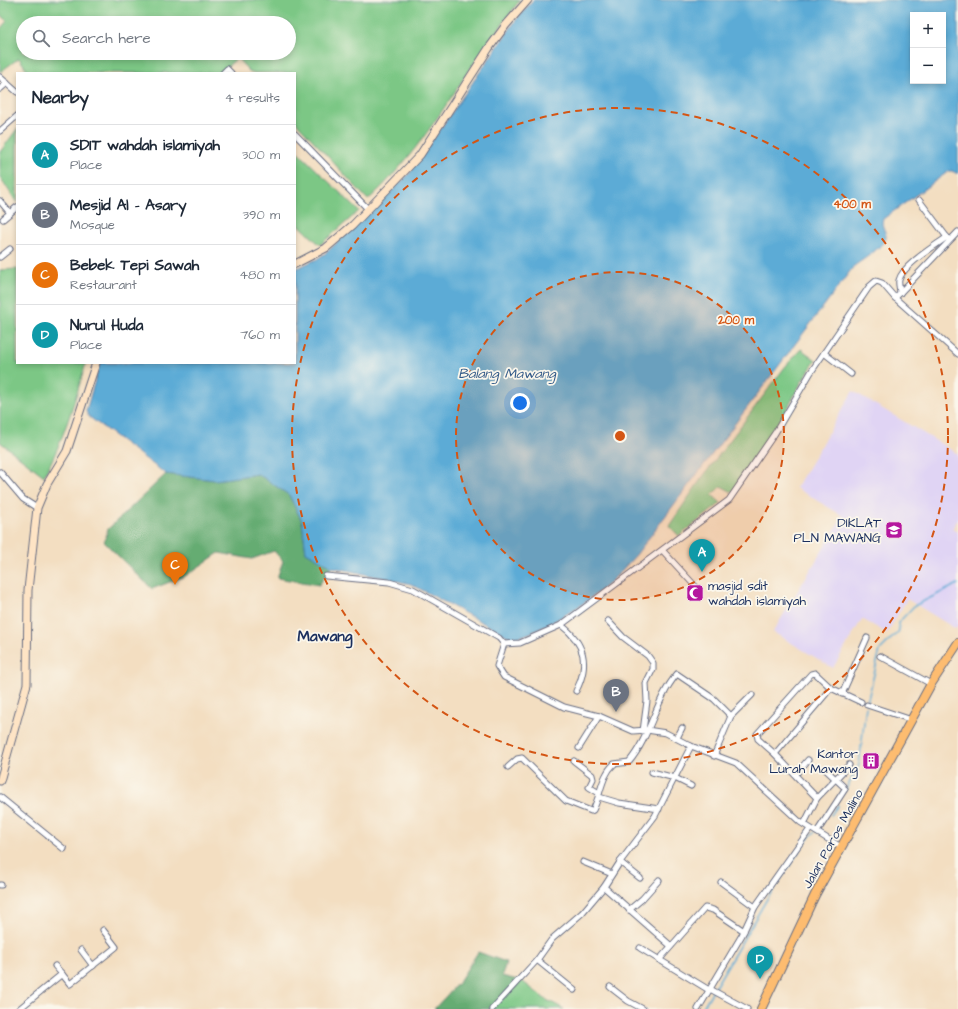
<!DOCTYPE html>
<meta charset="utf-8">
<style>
body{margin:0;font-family:"Architects Daughter",sans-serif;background:#f6f6f7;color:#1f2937}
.controls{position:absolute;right:12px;top:12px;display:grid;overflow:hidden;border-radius:0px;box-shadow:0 2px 6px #0003}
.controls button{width:36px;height:36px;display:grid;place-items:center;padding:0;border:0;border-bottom:1px solid #e0e1e3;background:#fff;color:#1f2937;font:20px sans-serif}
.you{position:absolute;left:520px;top:403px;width:14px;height:14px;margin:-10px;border:3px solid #fff;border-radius:50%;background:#1a73e8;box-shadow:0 0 0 6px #1a73e833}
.badge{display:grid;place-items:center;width:26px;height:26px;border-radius:50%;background:#0f766e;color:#fff;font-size:13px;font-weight:700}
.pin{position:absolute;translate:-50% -33px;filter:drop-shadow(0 1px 2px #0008)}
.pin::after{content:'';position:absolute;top:21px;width:14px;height:12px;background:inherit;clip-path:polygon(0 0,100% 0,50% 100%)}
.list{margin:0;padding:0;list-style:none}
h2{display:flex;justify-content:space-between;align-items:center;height:52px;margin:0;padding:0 16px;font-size:17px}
h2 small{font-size:13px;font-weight:400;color:#747a83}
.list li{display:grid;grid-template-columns:26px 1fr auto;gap:12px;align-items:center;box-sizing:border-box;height:60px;padding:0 16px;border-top:1px solid #e0e1e3}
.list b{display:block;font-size:15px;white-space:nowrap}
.list p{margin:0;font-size:13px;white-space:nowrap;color:#747a83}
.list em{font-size:13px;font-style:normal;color:#747a83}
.icon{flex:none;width:22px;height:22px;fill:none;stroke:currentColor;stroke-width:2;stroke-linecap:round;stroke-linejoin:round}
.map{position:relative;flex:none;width:958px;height:1009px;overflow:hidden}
.search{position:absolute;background:#fff;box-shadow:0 2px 6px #0003;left:16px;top:16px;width:280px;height:44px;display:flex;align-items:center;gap:10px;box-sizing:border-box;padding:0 14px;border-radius:22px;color:#747a83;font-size:15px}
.panel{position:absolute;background:#fff;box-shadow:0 2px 6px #0003;left:16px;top:72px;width:280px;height:292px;border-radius:0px}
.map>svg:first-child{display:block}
.built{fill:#e0d4f4}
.green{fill:#7cc785;stroke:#4c7b72;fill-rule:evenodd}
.forest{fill:#65ac72;stroke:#406e68}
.water{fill:#5cabd6;stroke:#3c6d9a;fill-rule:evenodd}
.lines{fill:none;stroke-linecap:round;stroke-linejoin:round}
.stream{stroke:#5cabd6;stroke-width:1.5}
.street-casing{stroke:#676c81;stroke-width:7}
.secondary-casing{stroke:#676c81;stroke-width:9}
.primary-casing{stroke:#676c81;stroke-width:10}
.street{stroke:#fff;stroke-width:5}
.secondary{stroke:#fee4c5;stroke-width:7}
.primary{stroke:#fdbc6f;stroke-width:8}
.ring{fill:none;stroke:#d45514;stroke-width:2;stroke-dasharray:7 5}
.labels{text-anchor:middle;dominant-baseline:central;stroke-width:3.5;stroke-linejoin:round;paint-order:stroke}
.poi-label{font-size:13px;fill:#1b2f5e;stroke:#fbf7ec;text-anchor:end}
.street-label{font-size:13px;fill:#1b2f5e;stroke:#fbf7ec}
.water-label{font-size:14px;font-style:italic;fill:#325a88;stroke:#fbf7ec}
.quarter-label{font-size:15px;font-weight:bold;fill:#1b2f5e;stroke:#fbf7ec}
.centre{fill:#d45514;stroke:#fbf7ec;stroke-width:2}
.ring-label{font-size:12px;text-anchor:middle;font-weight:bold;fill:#d45514;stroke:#fbf7ec;stroke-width:3.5;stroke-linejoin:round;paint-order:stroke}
</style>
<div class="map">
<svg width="958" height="1009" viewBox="0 0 958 1009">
<rect width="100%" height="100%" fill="#fbf7ec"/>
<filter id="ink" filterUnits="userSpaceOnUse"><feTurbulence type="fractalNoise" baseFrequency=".025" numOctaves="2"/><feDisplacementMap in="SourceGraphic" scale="8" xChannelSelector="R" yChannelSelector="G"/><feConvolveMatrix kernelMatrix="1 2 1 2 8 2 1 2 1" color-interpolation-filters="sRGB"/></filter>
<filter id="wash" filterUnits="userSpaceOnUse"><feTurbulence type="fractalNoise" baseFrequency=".012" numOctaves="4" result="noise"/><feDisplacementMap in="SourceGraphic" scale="16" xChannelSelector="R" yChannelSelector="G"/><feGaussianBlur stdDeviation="0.9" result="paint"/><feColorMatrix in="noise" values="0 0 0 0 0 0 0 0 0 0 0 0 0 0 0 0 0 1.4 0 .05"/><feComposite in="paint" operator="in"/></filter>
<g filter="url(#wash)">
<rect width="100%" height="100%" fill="#f3dec1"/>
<path class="built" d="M853,391l105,63v65l-6,10 6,3v93l-2,4 -49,-30 -20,34 -25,-14 -29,49 -60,-36 70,-116 -47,-28z"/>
<g class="green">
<path d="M0,0h520c-14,20 -29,39 -43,59 -34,50 -64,100 -109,141l-73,-79v-48h-44l-14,-15 -17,15h-191l-10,-15 -19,14v-43l7,-8 -7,-6zM23,23h266v30h-266z"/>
<path d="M17,129v74l-17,-26v-25z"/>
<path d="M295,149l64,62 -39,34 -25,-24z"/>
<path d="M17,269v94h69c-12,39 -22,77 -42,113l-44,-34v-172z"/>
<path d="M801,349l15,11 -14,21 -18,34 -50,78 -13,-7 -9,9 9,8 -42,33 -10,-10 32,-47 84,-112z"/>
<path d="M522,981l23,18 19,10h-72z"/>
</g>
<g class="forest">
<path d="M166,474l49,6 43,-6 31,21 13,26 4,31 26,15 -13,18 -42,-7 6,-17 -9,-10 -22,8 -33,-6 -34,23 -33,13 -48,-47 4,-13z"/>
<path d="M478,952l28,10 -4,14 20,5 -30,28h-58l24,-26z"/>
</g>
<path class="water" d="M533,0h425v174l-6,-3h-3l-66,48c-3,7 3,11 3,18 0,8 -25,24 -32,29l-218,289c-10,10 -20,23 -32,33 -18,15 -70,49 -93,50l-100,-54 -79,-17 -26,-15 -4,-31 -13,-26 -31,-21 -43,6 -49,-6 -78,-58 -2,-5 14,-48h195v-94l22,-10 10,-7 82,-78 107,-154zM913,15h30v66h-30z"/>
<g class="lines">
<g class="stream">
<path d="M867,703l13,-53 19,-19 -1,-8 16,-17 44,-22"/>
<path d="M846,789l13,-24 7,-59"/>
<path d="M831,815l7,-10"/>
<path d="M702,1009l65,-110 41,-61 7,-6"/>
</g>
</g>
</g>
<g filter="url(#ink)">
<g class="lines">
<defs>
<g id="street">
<path d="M223,73l4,-4 4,4"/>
<path d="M0,77l17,15"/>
<path d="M0,89l7,-6"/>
<path d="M0,131l17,-15"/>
<path d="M295,134l73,75"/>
<path d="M919,200l30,40"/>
<path d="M0,201l10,12"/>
<path d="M3,219l14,-12"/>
<path d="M0,257l10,-8"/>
<path d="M900,293c0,-4 -2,-9 -1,-13 4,-15 36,-34 48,-43"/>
<path d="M895,298l63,56"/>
<path d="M824,353l27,21"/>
<path d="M0,472l23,27 14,9"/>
<path d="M663,551l33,36"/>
<path d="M326,576l63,6 24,7 86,49 5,6 16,-1 41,-18 168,-125 46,-67 36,-61 58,-85 7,-6 6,2 13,15 63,-66"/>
<path d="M608,621l15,16 25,19 5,7v6l-7,14 1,18 -4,30"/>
<path d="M561,625c24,18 29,39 15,66"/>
<path d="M504,644l-7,22 7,11 60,30 35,9 34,15 14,-1 19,3 25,13 45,17 64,59 41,25"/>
<path d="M880,656l51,28"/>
<path d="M842,694l25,-56"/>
<path d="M867,705l45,15"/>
<path d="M731,716l21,-21"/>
<path d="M677,738l5,-10"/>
<path d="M579,748l20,-32"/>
<path d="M775,754l-17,-15 -1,-5 54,-60 4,-1 16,15 30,14"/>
<path d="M574,761l18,14 1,4 -4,8 10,6"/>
<path d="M508,767l9,-8 5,-1 44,43 25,10 2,-1c8,-15 8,-34 21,-46l15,-2c22,-26 26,-62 48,-88l37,25 17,17 -17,40"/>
<path d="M825,769l18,17"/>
<path d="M652,772l23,6 16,8"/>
<path d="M796,774l12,-14"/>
<path d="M0,797l64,52"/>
<path d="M599,797l20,6 40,6"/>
<path d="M817,798l32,-33"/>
<path d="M804,824l13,-26 -42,-44 56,-66"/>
<path d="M817,832l28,-43"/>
<path d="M583,862l29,12"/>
<path d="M620,862l20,16"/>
<path d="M721,882l34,25"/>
<path d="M0,885h1"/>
<path d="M604,887l67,59"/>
<path d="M629,910l13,-11 17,-19"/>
<path d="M640,948l69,42"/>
<path d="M81,950l12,16"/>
<path d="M537,960l37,30"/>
<path d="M659,960l46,-52 8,2 31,21"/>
<path d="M55,966l7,8"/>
<path d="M610,987l18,14 15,8"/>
<path d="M710,989l37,20"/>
<path d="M19,1009l43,-35 8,10 46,-37 -13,-17"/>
<path d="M492,1009l45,-49 15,-21 30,-26 22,-26 16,-25 35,-46 36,-70"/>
<path d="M698,1009l44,-74 13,-28 55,-78"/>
</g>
<g id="secondary">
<path d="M295,264l31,-16 27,-23 67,-70 69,-107 17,-23 22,-25"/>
<path d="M0,781l27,-97 1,-94 9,-82 10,-24 20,-33 29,-88"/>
</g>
<path id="primary" d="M761,1009l54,-114 116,-211 27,-41"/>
</defs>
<use href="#street" class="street-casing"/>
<use href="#secondary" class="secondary-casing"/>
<use href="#primary" class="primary-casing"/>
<use href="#street" class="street"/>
<use href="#secondary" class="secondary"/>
<use href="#primary" class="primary"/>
</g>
</g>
<circle cx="620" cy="436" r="164" fill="#d45514" fill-opacity=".12"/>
<g class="ring">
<circle cx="620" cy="436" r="164"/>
<circle cx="620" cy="436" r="328"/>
</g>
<defs>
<symbol id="school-square" viewBox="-11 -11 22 22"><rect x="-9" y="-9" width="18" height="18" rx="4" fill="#b5179e" stroke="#fbf7ec"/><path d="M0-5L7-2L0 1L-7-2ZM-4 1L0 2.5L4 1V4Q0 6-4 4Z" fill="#fff"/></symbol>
<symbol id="mosque-square" viewBox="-11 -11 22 22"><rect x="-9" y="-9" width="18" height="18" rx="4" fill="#b5179e" stroke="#fbf7ec"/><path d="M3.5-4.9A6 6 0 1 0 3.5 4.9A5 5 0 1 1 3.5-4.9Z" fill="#fff"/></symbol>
<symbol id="building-square" viewBox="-11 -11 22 22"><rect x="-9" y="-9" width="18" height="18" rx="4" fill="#b5179e" stroke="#fbf7ec"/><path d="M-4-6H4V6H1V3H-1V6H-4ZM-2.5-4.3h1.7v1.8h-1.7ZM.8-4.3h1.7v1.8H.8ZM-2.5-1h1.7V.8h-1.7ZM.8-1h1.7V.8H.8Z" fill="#fff"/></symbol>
</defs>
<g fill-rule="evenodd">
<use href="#school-square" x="884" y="520" width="20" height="20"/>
<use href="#mosque-square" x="685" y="583" width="20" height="20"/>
<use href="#building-square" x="861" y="751" width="20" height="20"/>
</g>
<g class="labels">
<g class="poi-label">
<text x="881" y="523">DIKLAT<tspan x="881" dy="15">PLN MAWANG</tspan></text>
<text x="708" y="586" text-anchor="start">masjid sdit<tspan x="708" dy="15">wahdah islamiyah</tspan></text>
<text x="858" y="754">Kantor<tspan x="858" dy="15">Lurah Mawang</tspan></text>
</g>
<g class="street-label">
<text transform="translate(833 839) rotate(-61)">Jalan Poros Malino</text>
</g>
<g class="water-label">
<text x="507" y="374">Balang Mawang</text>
</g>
<g class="quarter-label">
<text x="325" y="636">Mawang</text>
</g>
</g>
<circle cx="620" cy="436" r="6" class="centre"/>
<g class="ring-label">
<text x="852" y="208">400 m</text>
<text x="736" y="324">200 m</text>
</g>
</svg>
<div class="controls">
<button>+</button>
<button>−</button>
</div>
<div class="you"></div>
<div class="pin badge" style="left:702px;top:572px;background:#0f9aa8">A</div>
<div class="pin badge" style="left:616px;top:712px;background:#6b7280">B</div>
<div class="pin badge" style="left:175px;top:585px;background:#e8710a">C</div>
<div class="pin badge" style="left:760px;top:979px;background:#0f9aa8">D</div>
<div class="search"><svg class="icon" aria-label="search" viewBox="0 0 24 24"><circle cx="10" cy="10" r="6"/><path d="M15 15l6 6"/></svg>Search here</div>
<section class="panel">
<h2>Nearby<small>4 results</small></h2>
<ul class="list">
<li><span class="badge" style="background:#0f9aa8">A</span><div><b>SDIT wahdah islamiyah</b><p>Place</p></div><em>300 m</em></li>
<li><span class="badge" style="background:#6b7280">B</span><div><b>Mesjid Al - Asary</b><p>Mosque</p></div><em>390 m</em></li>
<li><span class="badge" style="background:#e8710a">C</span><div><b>Bebek Tepi Sawah</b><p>Restaurant</p></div><em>480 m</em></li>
<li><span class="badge" style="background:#0f9aa8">D</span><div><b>Nurul Huda</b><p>Place</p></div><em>760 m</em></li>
</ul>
</section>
</div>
